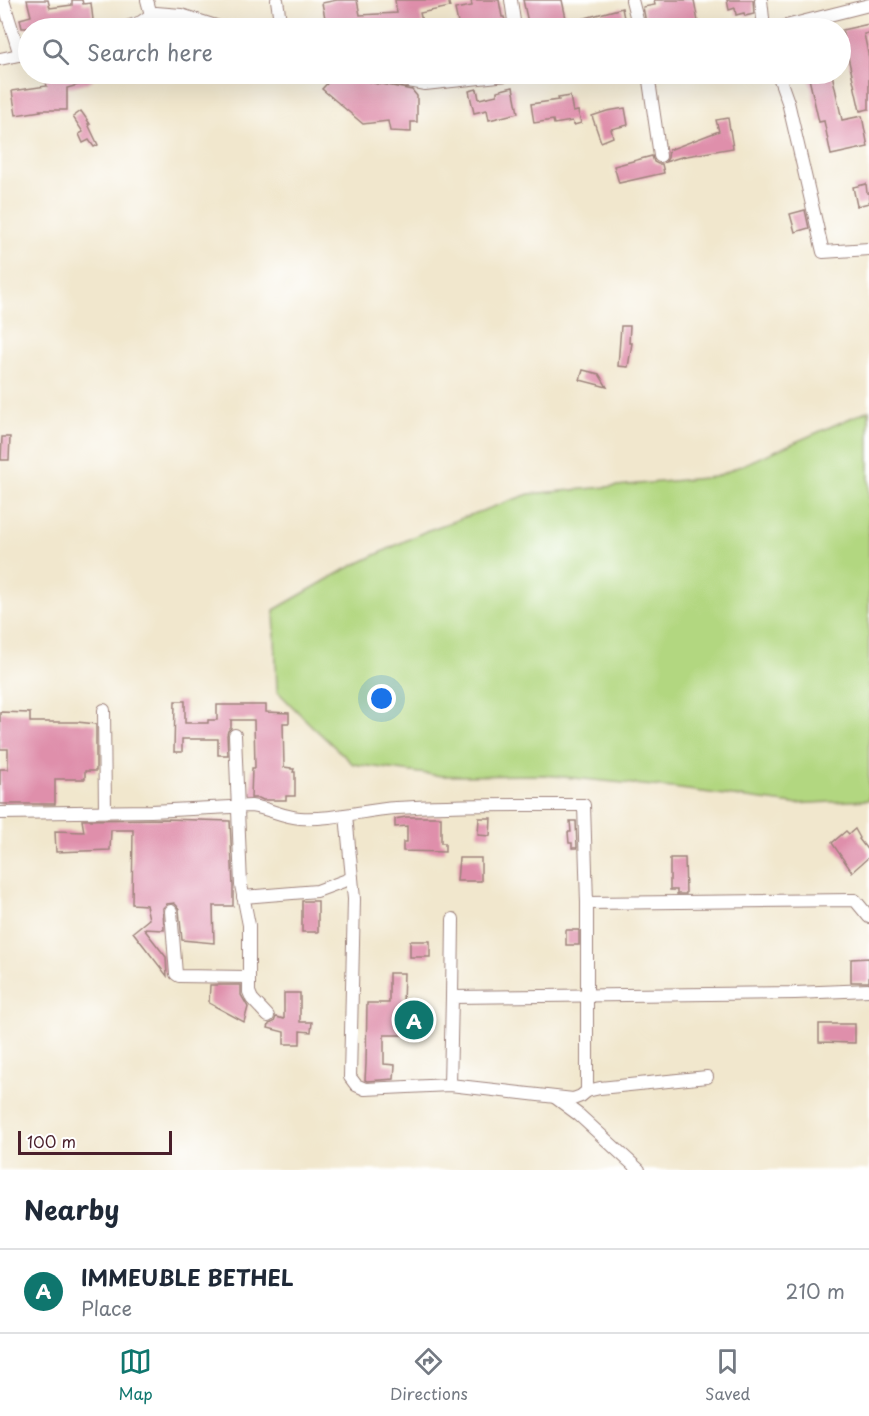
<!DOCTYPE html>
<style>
body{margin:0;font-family:"Playpen Sans",sans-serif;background:#f2f2f3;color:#1f2937}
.scale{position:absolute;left:18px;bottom:15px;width:154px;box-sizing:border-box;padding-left:6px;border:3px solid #4a1f2b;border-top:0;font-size:16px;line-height:21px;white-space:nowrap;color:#4a1f2b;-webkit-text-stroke:4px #fff;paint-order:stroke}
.you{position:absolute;left:382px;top:699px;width:21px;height:21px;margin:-15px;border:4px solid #fff;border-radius:50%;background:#1a73e8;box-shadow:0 0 0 9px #1a73e833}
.badge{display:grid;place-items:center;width:39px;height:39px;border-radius:50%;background:#0f766e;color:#fff;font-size:20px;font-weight:700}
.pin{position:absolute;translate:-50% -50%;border:3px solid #fff;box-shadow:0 2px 6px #0006}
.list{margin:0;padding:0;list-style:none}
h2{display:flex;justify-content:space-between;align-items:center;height:78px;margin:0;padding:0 24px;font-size:26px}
h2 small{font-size:20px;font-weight:400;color:#747a83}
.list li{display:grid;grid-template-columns:39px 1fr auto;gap:18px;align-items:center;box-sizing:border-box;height:84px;padding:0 24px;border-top:2px solid #e0e1e3}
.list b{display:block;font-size:22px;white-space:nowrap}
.list p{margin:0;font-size:20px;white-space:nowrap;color:#747a83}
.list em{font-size:20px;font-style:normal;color:#747a83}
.icon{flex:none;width:33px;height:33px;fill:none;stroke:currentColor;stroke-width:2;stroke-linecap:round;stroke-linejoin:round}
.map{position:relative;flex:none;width:869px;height:1170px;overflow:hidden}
.search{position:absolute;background:#fff;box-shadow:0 6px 24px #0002;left:18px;right:18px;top:18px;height:66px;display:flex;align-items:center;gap:15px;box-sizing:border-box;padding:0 21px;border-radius:33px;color:#747a83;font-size:22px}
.sheet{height:162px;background:#fff}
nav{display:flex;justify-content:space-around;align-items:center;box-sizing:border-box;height:84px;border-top:2px solid #e0e1e3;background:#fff;font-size:16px;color:#747a83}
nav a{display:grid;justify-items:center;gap:3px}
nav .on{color:#0f766e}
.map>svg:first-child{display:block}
.green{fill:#b2d780;stroke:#7e7b56;stroke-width:1.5}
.building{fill:#df8fab}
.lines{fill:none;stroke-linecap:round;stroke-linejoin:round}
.street-casing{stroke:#9e837c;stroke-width:14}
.street{stroke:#fff;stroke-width:12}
</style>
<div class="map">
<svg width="869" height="1170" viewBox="0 0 869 1170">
<rect width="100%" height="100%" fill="#fff"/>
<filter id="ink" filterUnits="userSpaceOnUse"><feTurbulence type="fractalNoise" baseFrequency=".0167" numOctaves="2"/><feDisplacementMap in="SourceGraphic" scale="12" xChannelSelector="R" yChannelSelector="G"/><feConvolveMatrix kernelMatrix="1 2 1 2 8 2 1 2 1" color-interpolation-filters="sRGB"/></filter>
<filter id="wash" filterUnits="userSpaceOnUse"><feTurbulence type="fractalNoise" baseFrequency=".008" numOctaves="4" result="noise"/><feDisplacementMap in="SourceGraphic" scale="24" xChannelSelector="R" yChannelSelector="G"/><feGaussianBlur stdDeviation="1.35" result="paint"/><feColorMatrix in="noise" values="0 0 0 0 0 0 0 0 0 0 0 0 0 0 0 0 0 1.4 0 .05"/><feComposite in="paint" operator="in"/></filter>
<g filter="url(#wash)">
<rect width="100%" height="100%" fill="#f1e7cd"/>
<path class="green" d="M869,410v390l-76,4 -120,-16 -129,-13 -102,1 -89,-12 -41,-38 -35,-35 -3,-81 68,-39 84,-40 103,-37 186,-17z"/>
<g id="blocks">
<g class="building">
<path d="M27,0h21l2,8 22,-3v-5h10l1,4 8,-1 3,25h-72l-2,-9 11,-3z"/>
<path d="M337,0h20l3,15 37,-2 -2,-13h53l2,7 -30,6 3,12 -17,3h-79l-5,-25z"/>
<path d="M471,0h28l3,17h2l3,11h-48l-4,-19 17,-3z"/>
<path d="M523,0h39l5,23 55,-15 4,20h-81l-1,-4 -15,3z"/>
<path d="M654,0h40l5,27 -8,1h-44l-4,-21 12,-2z"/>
<path d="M727,0h26l1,14 -9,2 -1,-3 -8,2 -1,-7 -6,2z"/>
<path d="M869,24v9l-5,1 5,24v51l-9,2 -18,-81z"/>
<path d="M44,74h47l2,7 -26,7v22h-27l1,1 -25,4 -4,-24 35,-5z"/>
<path d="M336,74h9l32,10v-1l35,7 5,6v26h-6v10l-21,-1 -2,-10 -25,3 -41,-35z"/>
<path d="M808,74h24l10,46 20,-4 6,31 -37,8 -7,-34 -5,1z"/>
<path d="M513,87l5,26 -29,7 -2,-10 -13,3 -5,-22 8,-2 2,10 18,-4v-4z"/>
<path d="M570,96l3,16 5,-1 3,12 -7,2 -2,-4 -18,3 -1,-4 -19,3 -3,-19 28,-4 -1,-2z"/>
<path d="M625,108l3,17 -17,4 2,8 -12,5 -9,-26 15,-5z"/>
<path d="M81,111l9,13h-2l10,21 -4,2 -5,-7 -6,3 -4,-9 4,-2 -10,-15z"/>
<path d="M728,118l5,30 -52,9 -16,5 3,-4 1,-8 50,-19 -3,-11z"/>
<path d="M652,156l2,6 4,2h4l2,9 -45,10 -5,-17z"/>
<path d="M866,184l1,9h2v10l-12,3 -4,-19z"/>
<path d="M805,210l4,18 -14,4 -5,-18z"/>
<path d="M621,326h9l-1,17h3l-4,24 -10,-1z"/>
<path d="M583,370l16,4 8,13 -27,-7z"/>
<path d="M2,437h8l-1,23h-8z"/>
<path d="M175,701h10v22h23v-3h9v-15h49v7l23,1v10h-6l1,44 7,1v1h3l-1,3h2v24h-9v4h-23l-4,-2h-8l1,-30h3l-1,-48h-23v8l-3,3 -1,4 1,20h-10v-16h-36v13h-8z"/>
<path d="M0,712l30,1v9h47l19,2v47h-11v8h-30v25h-55v-35h8v-20h-8z"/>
<path d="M406,817h35v26h4v9l-42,-1v-9h4v-16l-12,1v-8z"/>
<path d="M479,818h12l-1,18 -12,-1z"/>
<path d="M166,819l64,2 3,66v19h-20l1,37 -32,-3 -3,-30 -2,-4 -3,-3 -7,1 -4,4 1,22 -20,-1 22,28 1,19 -34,-44 16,-13 -3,-14 -14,-1 1,-74h-22l-1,20 -54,2 -1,-21 29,1 -2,-12z"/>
<path d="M570,821h6l1,27h-5v-5h-3l-1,-11h3z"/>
<path d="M855,829l5,9 -1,1 10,13v5l-17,15 -20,-29 14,-12 3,3z"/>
<path d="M459,858h22v23h-24z"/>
<path d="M670,858h15l1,36h-9v-4h-7z"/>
<rect x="302" y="901" width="16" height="31"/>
<rect x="566" y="930" width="13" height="15"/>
<rect x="410" y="941" width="20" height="16"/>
<path d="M869,958v24h-18v-23z"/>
<path d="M389,973h15l-1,31h17v31h-36v29l11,1 -1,14 -27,2 -2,-1 1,-16 1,-61h22z"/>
<path d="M210,985h31v10l7,12 -4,15 -35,-19z"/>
<path d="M284,993h16v29h12l-1,10 -11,-1v13h-16v-12l-16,-4 1,-4 5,-2 2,-5 8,2z"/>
<path d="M819,1024h36v19l-36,-1z"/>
</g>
</g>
</g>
<g filter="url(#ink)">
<use href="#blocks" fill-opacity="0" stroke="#9e837c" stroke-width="1.5"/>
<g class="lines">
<defs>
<g id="street">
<path d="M3,0l17,55"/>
<path d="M147,0l4,15"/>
<path d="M277,0l4,28"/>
<path d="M511,0l4,28"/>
<path d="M632,0l7,28"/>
<path d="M761,0l3,28"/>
<path d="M124,28l17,-6 10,-7 5,-2 25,2 41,13"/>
<path d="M778,28l91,-23"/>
<path d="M0,59l28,-6"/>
<path d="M376,74l11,3 38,7 92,-10"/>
<path d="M648,74l12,82"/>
<path d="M778,74l10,28 35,150 46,-3"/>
<path d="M104,710l1,101"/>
<path d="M235,735l6,150 8,40v67l3,7 16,17"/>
<path d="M0,813l151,-2 100,-5c17,2 32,11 49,12 32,2 64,-8 96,-10 62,-4 125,-3 188,-3l3,98v188"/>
<path d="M346,815l8,84 -4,178 6,8 9,4 85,-4 123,14 8,-3 6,-5 13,-3 107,-11"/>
<path d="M243,897l74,-6 35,-13"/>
<path d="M587,903l268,-3 14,17"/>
<path d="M171,911l5,63 3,2 69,1"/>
<path d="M452,997l1,-78"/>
<path d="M450,1085l2,-88 343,-4 74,-3"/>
<path d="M556,1098l23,17 60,55"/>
</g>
</defs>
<use href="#street" class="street-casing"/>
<use href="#street" class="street"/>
</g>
</g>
</svg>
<div class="scale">100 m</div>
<div class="you"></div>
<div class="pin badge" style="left:414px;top:1020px">A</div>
<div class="search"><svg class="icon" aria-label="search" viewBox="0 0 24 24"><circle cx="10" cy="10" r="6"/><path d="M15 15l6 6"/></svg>Search here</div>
</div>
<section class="sheet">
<h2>Nearby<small></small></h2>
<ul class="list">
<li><span class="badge">A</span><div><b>IMMEUBLE BETHEL</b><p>Place</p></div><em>210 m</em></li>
</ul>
</section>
<nav>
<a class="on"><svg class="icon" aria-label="map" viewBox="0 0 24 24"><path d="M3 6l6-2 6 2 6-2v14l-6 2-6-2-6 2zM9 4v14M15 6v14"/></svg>Map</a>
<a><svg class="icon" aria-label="directions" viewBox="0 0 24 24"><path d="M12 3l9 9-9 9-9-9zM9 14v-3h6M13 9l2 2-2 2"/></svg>Directions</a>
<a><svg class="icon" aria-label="saved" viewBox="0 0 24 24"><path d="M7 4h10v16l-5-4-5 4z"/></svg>Saved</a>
</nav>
